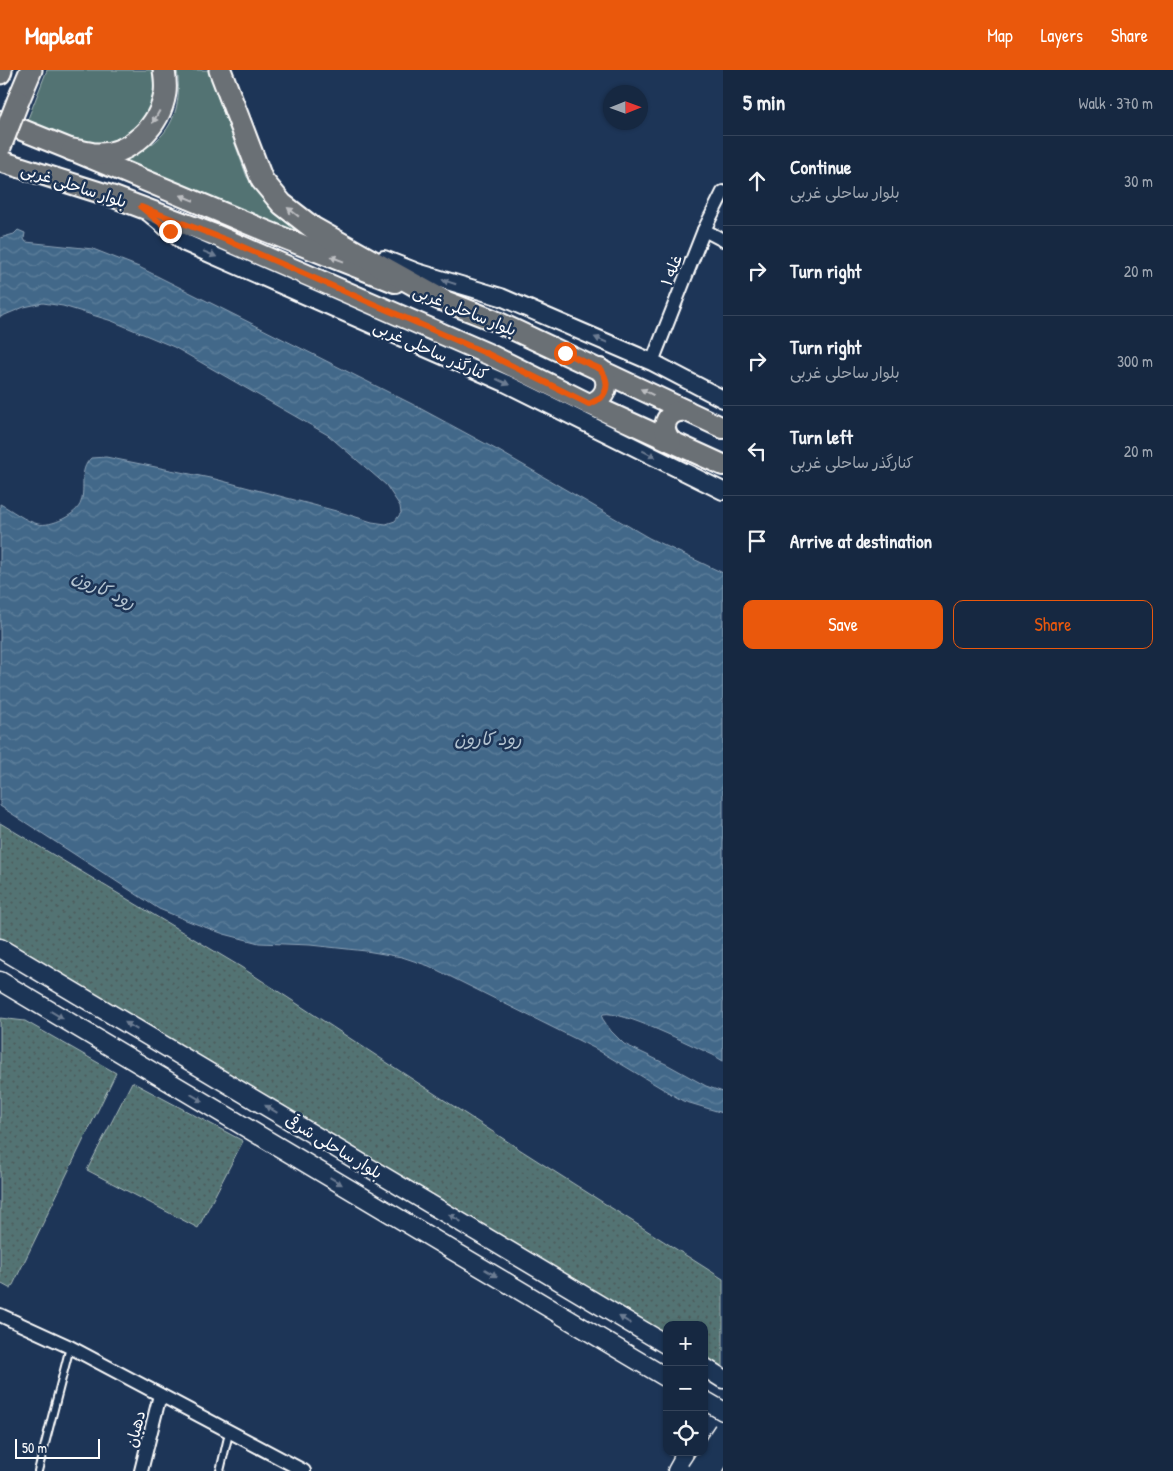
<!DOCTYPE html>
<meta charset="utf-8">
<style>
body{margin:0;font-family:"Patrick Hand","Playpen Sans Arabic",sans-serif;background:#23344c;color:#f1f3f6}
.controls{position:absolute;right:15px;bottom:15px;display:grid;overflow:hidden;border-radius:10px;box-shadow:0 1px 4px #0004}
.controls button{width:45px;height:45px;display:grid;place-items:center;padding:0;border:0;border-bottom:1px solid #35445a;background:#162841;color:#f1f3f6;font:25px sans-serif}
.compass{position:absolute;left:603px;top:15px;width:45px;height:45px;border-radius:50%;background:#162841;box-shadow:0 1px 4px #0004;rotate:89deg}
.scale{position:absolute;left:15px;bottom:12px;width:85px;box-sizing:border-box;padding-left:5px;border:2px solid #fff;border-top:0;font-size:14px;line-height:18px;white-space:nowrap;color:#fff;-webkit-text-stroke:4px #1d3557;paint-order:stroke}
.stop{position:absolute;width:15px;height:15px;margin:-11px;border:4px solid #ea580c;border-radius:50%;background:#fff}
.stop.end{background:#ea580c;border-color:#fff;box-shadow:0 1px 5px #0008}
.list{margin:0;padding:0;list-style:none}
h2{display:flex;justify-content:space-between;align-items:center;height:65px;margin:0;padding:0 20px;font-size:21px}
h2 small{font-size:16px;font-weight:400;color:#9ea6b1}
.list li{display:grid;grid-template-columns:32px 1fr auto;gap:15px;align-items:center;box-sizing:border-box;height:90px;padding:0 20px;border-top:1px solid #35445a}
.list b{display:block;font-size:19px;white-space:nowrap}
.list p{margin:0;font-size:16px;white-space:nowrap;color:#9ea6b1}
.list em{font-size:16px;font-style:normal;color:#9ea6b1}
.actions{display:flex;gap:10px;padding:15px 20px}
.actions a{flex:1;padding:11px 0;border:1px solid #ea580c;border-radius:10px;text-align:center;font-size:18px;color:#ea580c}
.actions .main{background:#ea580c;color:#fff}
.icon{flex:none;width:28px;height:28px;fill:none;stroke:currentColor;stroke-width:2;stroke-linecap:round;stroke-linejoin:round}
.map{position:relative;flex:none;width:723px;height:1401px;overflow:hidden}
header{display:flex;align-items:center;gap:30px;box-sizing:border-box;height:70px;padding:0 25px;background:#ea580c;color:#fff}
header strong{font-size:24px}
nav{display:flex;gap:28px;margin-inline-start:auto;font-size:18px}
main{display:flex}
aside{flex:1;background:#162841}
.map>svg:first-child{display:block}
.green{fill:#527373;stroke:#a8b9b9}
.park{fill:url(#park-dots);stroke:#a8b9b9}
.water{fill:url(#water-waves);stroke:#8ea4b8}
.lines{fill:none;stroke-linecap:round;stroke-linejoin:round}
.service-casing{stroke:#fff;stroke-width:10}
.minor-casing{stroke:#fff;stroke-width:16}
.tertiary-casing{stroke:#fff;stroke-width:20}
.secondary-casing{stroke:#fff;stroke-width:21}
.primary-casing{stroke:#fff;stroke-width:24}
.trunk-casing{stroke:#fff;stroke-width:25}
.service{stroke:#1d3557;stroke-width:6}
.minor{stroke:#1d3557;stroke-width:12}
.tertiary{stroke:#1d3557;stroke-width:16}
.secondary{stroke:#1d3557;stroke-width:18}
.primary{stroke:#6b6f75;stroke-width:20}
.trunk{stroke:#6b6f75;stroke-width:21}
.secondary-bridge-casing{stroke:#fff;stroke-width:21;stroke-linecap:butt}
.trunk-bridge-casing{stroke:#fff;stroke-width:25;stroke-linecap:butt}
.secondary-bridge{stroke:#1d3557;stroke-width:18}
.trunk-bridge{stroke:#6b6f75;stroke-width:21}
.oneway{fill:#bcbec1}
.oneway2{fill:#6c7c92}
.route{stroke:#ea580c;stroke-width:6}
.labels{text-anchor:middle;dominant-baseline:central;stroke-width:5;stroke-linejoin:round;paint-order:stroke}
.street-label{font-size:16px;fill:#fff;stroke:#1d3557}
.water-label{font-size:18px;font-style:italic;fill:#b3c3d0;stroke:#1d3557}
</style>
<header>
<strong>Mapleaf</strong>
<nav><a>Map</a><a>Layers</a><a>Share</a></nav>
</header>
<main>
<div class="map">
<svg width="723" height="1401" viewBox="0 0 723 1401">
<defs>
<pattern id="park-dots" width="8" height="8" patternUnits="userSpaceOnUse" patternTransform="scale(1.25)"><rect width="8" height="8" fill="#527373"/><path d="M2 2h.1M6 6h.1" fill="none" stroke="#4e5a5a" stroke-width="1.8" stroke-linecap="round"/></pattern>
<pattern id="water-waves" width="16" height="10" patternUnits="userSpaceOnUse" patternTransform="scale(1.25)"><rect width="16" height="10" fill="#426889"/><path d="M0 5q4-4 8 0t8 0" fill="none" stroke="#5e7f9b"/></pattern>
</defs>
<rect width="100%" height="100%" fill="#1d3557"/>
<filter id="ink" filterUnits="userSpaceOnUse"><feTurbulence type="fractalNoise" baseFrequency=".02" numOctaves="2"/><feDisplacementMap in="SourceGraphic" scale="10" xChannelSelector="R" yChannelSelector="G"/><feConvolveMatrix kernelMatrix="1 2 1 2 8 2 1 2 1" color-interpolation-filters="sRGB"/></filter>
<g filter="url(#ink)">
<g class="green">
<path d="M47,0h115l-1,36 -38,34 -23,3 -26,-1 -47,-21z"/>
<path d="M177,0h31l39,107 18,22 70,49 -235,-92c15,-1 34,-1 46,-8 29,-17 36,-47 31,-78z"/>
</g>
<g class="park">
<path d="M0,753l241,144 278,182 204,130v100l-19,-12v-42h-37v20l-667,-397z"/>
<path d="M0,948l25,3 91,52 -105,216 -11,-6z"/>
<path d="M132,1012l111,59 -45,87 -111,-58z"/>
</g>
<path class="water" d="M18,160l7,3 -1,6 2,3 67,7 46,18 273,137 87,47 150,87 74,35v488l-10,-6c-20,-9 -91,-45 -110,-41l-1,4 9,13 13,13 44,21 38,21 17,6v21l-40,-12 -87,-52 -167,-83 -27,-9 -36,-6 -56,-6 -51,-2 -35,-9 -33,-12 -32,-13 -159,-103v-302c12,6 25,17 38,20 13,3 39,-9 43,-22 5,-16 -3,-31 10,-44l15,-1 109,22 125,33 32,10 14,2 9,-3 6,-8 -1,-7 -14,-21 -58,-50 -154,-88 -62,-26 -49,-15 -20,-3 -19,4 -24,10v-79l14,-4z"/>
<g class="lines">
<defs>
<g id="service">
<path d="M38,1401l32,-124"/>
<path d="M220,1401l9,-38"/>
</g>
<g id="minor">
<path d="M704,160l19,10"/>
<path d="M652,292l52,-132 19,-38"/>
<path d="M0,1245l70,32 234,124"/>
<path d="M141,1401l19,-76"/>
</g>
<g id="tertiary">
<path d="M149,143l36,30 320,140 218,108"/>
<path d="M384,189l33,13 84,25 151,65 71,37"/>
</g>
<g id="secondary">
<path d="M0,878l667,397"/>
<path d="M0,911l667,397"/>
<path d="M704,1297l19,12"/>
<path d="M704,1330l19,11"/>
<path d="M677,1401l5,-9 2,-10"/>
</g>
<g id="primary">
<path d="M0,51l72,29 194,81 129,51"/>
<path d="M0,91l114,36 101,38 273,119 101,50 134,61"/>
<path d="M424,223l69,27 230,108"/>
<path d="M589,334c17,-4 23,-22 11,-35"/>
<path d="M671,371c-13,-14 -3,-33 16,-30"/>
</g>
<g id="trunk">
<path d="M220,0l42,110 20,24 31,24 127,71"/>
<path d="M0,3l1,-3"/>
<path d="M18,31l13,-31"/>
<path d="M72,80c8,1 16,3 23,4 35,2 65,-28 70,-61 1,-7 0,-16 -1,-23"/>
</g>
</defs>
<use href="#service" class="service-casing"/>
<use href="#minor" class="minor-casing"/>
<use href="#tertiary" class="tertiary-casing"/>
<use href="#secondary" class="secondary-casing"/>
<use href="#primary" class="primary-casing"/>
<use href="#trunk" class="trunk-casing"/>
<use href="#service" class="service"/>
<use href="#minor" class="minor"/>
<use href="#tertiary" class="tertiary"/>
<use href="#secondary" class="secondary"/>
<use href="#primary" class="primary"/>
<use href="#trunk" class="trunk"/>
<defs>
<g id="secondary-bridge">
<path d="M696,1401l27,-41"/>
<path d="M712,1401l11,-17"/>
</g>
<path id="trunk-bridge" d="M0,77l18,-46"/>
</defs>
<use href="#secondary-bridge" class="secondary-bridge-casing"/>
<use href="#trunk-bridge" class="trunk-bridge-casing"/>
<use href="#secondary-bridge" class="secondary-bridge"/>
<use href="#trunk-bridge" class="trunk-bridge"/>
</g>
<defs><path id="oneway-solid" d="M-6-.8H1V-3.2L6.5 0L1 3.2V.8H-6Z" transform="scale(1.25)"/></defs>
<g class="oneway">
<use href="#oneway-solid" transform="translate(156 47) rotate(119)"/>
<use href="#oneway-solid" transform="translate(187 128) rotate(-157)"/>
<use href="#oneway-solid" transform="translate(293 142) rotate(-142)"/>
<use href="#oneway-solid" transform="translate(337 189) rotate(-159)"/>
<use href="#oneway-solid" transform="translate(647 322) rotate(-154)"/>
</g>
<g class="oneway2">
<use href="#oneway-solid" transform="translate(210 184) rotate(23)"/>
<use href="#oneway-solid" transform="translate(449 212) rotate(-163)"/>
<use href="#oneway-solid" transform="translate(601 270) rotate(-157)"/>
<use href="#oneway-solid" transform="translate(503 312) rotate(25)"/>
<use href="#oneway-solid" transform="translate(649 384) rotate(26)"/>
<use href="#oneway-solid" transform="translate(57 945) rotate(31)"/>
<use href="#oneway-solid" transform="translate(131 956) rotate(-149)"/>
<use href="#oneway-solid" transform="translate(197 1028) rotate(31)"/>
<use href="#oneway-solid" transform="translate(271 1039) rotate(-149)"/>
<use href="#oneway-solid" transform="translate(336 1111) rotate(31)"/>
<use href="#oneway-solid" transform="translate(455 1148) rotate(-149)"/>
<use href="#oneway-solid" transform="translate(491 1203) rotate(31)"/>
<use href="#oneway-solid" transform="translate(625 1250) rotate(-149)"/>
</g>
</g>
<g class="lines" filter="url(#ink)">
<path class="route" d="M170,161l-29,-24 88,34 259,113 101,50 12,-6c8,-9 7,-20 -1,-29l-35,-16"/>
</g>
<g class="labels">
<g class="street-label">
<text transform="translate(74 115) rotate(18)">بلوار ساحلی غربی</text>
<text transform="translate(671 200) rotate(-68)">غله ۱</text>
<text transform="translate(465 240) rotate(22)">بلوار ساحلی غربی</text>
<text transform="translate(431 280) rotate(24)">کنارگذر ساحلی غربی</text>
<text transform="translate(334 1076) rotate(31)">بلوار ساحلی شرقی</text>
<text transform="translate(135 1359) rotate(-76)">دهبان</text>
</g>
<g class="water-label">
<text transform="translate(104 519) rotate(25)">رود کارون</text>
<text x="488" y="668">رود کارون</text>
</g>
</g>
</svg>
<div class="controls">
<button>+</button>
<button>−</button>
<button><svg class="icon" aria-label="locate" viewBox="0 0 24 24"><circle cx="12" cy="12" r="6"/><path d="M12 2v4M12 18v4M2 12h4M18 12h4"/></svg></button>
</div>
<svg class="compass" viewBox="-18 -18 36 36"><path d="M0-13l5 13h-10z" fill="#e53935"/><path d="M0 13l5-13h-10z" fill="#9ea6b1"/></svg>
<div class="scale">50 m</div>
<div class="stop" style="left:565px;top:283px"></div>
<div class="stop end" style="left:170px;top:161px"></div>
</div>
<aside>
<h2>5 min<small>Walk · 370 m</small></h2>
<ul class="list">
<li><svg class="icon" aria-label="ahead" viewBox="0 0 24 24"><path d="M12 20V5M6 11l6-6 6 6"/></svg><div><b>Continue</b><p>بلوار ساحلی غربی</p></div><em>30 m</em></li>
<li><svg class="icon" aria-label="right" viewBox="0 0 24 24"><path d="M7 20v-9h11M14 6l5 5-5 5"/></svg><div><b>Turn right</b></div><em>20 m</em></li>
<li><svg class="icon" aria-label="right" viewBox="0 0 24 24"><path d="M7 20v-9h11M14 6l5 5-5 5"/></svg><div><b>Turn right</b><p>بلوار ساحلی غربی</p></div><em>300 m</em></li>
<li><svg class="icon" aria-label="left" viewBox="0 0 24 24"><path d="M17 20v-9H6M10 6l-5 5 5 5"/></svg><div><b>Turn left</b><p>کنارگذر ساحلی غربی</p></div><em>20 m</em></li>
<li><svg class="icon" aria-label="arrive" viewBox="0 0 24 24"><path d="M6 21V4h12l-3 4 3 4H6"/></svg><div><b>Arrive at destination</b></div></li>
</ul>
<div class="actions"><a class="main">Save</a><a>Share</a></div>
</aside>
</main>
